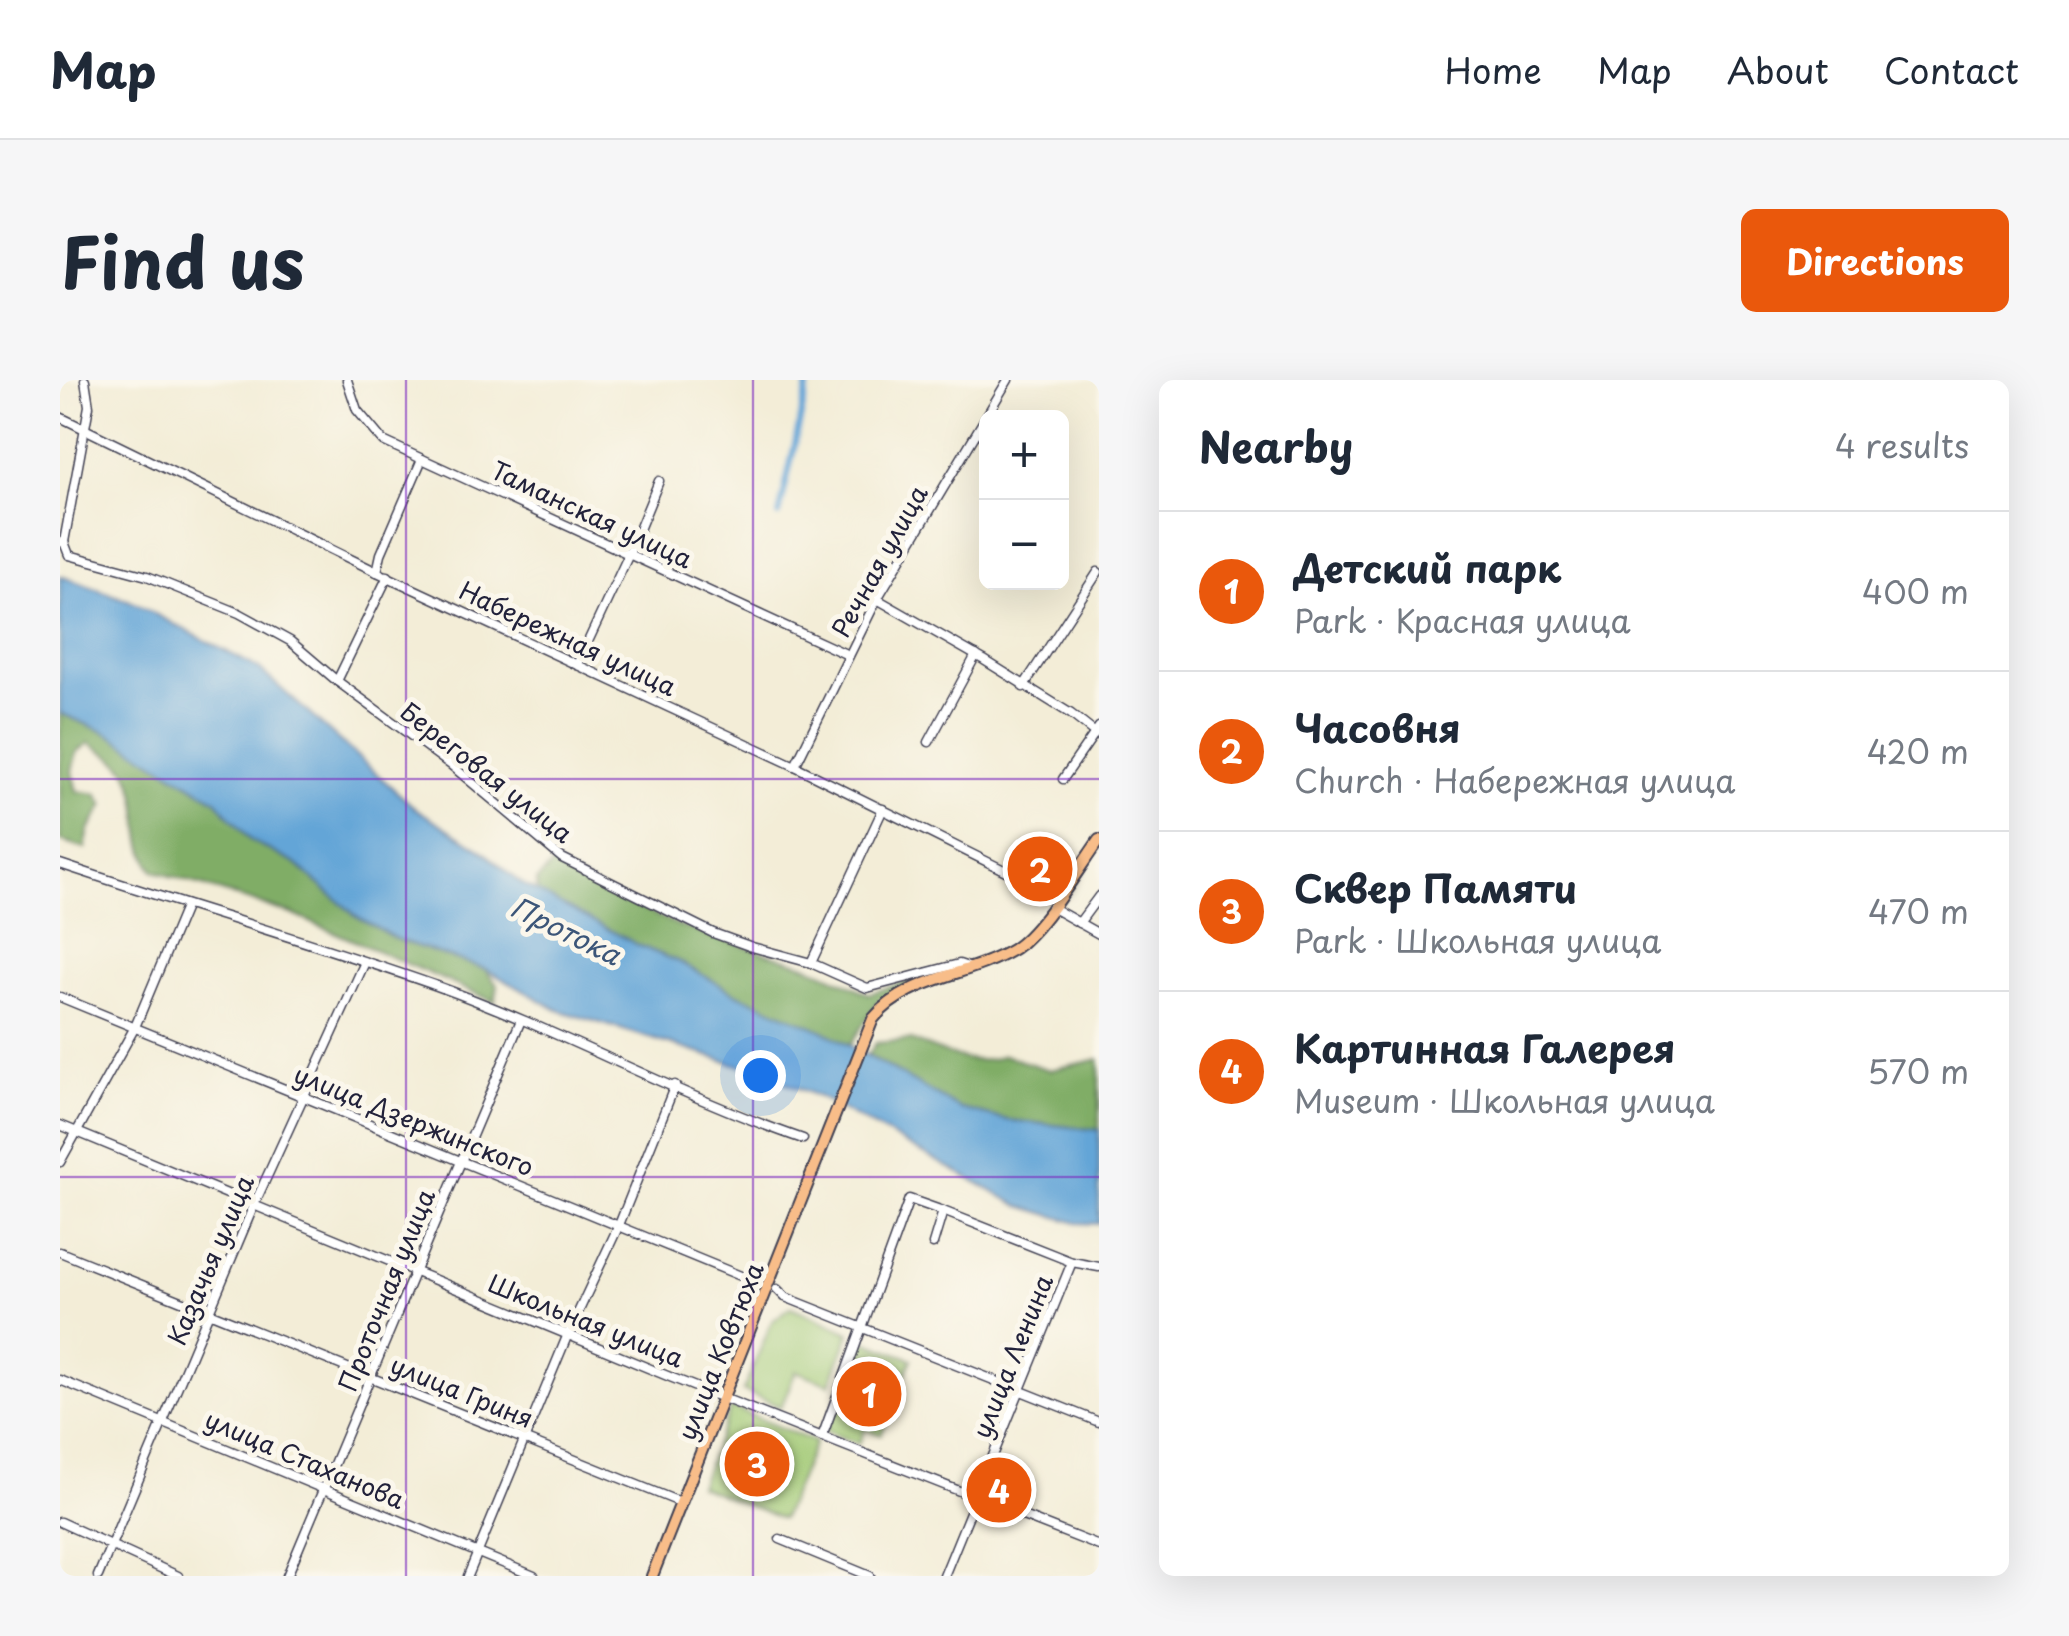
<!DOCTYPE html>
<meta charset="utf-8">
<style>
body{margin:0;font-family:"Playpen Sans",sans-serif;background:#f6f6f7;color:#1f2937}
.controls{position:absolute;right:30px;top:30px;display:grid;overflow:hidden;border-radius:15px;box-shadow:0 10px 40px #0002}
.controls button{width:90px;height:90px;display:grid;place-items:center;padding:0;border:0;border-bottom:2px solid #e0e1e3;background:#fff;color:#1f2937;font:50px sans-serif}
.you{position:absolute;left:700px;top:695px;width:35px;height:35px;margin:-25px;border:8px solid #fff;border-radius:50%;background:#1a73e8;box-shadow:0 0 0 15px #1a73e833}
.badge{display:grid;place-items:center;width:65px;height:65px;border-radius:50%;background:#ea580c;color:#fff;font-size:32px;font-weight:700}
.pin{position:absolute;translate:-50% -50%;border:5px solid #fff;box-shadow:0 2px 10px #0006}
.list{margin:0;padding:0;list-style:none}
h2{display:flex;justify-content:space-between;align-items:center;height:130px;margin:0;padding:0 40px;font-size:42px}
h2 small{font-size:32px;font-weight:400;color:#747a83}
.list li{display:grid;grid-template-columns:65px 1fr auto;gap:30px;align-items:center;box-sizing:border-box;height:160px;padding:0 40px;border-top:2px solid #e0e1e3}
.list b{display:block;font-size:38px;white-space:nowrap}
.list p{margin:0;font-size:32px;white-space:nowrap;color:#747a83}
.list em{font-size:32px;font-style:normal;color:#747a83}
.map{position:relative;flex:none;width:1039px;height:1196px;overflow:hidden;border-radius:15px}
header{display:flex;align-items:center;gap:60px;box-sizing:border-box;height:140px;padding:0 50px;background:#fff;border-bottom:2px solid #e0e1e3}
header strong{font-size:48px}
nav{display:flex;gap:55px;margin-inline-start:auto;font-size:35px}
.intro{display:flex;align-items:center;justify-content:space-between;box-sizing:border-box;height:240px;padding:0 60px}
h1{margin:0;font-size:70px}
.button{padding:25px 45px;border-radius:15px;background:#ea580c;color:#fff;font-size:35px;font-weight:700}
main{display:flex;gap:60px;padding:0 60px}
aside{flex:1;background:#fff;border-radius:15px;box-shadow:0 10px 40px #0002}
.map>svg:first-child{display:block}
.green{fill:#a1c974;stroke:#627658;stroke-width:2.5}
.forest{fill:#80ad66;stroke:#516850;stroke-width:2.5}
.water{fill:#63a5d7;stroke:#426489;stroke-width:2.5}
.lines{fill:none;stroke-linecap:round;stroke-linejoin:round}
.canal{stroke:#63a5d7;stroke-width:6}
.minor-casing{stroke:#414052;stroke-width:11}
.major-casing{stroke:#414052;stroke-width:14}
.minor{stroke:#fff;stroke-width:8}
.major{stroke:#f8bd89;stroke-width:10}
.grid{fill:none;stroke:#7b2cbf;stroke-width:2.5;stroke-opacity:0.55}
.labels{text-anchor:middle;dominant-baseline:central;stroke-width:10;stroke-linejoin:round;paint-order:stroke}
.street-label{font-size:25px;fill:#22223b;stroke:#fbf7ec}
.water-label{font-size:28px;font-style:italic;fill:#3c5679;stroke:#fbf7ec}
</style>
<header>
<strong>Map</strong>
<nav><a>Home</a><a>Map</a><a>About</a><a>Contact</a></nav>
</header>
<div class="intro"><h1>Find us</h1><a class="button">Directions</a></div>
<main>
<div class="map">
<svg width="1039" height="1196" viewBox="0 0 1039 1196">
<rect width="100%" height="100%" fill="#fbf7ec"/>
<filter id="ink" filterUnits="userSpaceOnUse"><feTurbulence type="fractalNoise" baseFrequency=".01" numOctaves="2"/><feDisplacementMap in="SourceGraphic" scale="20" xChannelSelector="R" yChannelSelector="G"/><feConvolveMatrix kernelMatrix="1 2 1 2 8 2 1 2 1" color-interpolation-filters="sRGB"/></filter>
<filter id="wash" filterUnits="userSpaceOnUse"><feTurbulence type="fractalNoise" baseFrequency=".0048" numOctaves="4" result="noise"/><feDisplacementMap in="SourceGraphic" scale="40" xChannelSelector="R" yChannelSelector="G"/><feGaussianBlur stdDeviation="2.25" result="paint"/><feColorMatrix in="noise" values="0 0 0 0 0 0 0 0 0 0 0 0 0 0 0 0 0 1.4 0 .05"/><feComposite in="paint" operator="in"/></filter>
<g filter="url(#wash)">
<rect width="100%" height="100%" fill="#f3edd7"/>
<g class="green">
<path d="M731,927l59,26 -20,51 -34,-13 -15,36 -38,-16 29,-70z"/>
<path d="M802,960l50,19 -31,76 -16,-6 -6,15 -34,-13z"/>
<path d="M671,1027l84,35 -33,77 -83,-33z"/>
</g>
<g class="forest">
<path d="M0,333l45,19 111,68 34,40 46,24 59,51 41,24 89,30 13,17 -3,16 -203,-88 -138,-43c-21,-30 -9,-68 -27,-99 -7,-12 -26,-21 -38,-29l-12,9 -5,19 5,20 20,3 7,11 -15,25 -4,19 -25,-8z"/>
<path d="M494,483l66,37 63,27 126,39 60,28 50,-17 3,2 -43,21 -29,45 -115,-52 -56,-31 -39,-16 -103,-54v-12z"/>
<path d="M851,660c27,10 65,30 92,15l47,15 49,-11v71l-92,-10 -46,-10 -93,-55 8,-12z"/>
</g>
<path class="water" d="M0,196l68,24 130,68 157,140 64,40 42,35 119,63 39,16 56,31 89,38 137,78 46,11 92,10v94l-22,-1 -57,-17 -201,-109 -61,-26 -200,-61 -73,-41 -89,-30 -41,-24 -59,-51 -46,-24 -34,-40 -111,-68 -45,-19z"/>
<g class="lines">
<path class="canal" d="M719,135l30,-135"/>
</g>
</g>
<g filter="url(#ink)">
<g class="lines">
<defs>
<g id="minor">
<path d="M287,0l10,30 26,31 465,214"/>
<path d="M0,37l317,155 418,194 263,131"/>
<path d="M0,162h4l5,13 78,21 92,37 51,28 47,40 114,84 111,93 151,75 39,14 59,16 56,25 92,-24 12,4"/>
<path d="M4,162l25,-136 -4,-26"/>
<path d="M317,192l4,-18 41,-95"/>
<path d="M817,219l107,61 87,54 24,19"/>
<path d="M517,285l52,-111 30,-73"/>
<path d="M277,301l51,-105"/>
<path d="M963,307l75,-115"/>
<path d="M869,362l47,-87"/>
<path d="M735,386l82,-167 131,-219"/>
<path d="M1003,399l36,-52"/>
<path d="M0,484c125,42 253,78 377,122 125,45 241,110 366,153"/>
<path d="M991,527l48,27"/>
<path d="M1019,543l20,-27"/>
<path d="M751,583l72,-154"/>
<path d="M0,617l693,284"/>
<path d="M0,745l610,252 429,169"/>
<path d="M0,782l75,-135 51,-122"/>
<path d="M883,831l129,51 27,5"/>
<path d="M0,872l622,251"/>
<path d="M717,909l8,8 314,125"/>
<path d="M0,1000l474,196"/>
<path d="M762,1057l87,-238 34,12 -10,33"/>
<path d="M0,1142l118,54"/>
<path d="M720,1159l90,37"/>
<path d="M38,1196l156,-371 111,-243"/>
<path d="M227,1196c78,-186 155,-371 234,-556"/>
<path d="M408,1196l100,-242 51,-109 56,-140"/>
<path d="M884,1196l128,-314"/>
</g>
<path id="major" d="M592,1196l221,-557c35,-42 93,-42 139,-69 29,-17 66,-81 87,-110"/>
</defs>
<use href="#minor" class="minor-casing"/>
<use href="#major" class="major-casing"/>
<use href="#minor" class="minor"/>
<use href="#major" class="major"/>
</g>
</g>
<path class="grid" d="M346,0v1196M693,0v1196M0,399h1039M0,797h1039"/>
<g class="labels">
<g class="street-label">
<text transform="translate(532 134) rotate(25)">Таманская улица</text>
<text transform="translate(819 181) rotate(-61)">Речная улица</text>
<text transform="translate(508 258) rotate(25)">Набережная улица</text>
<text transform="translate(427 392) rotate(38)">Береговая улица</text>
<text transform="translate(354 740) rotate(22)">улица Дзержинского</text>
<text transform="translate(150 880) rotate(-67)">Казачья улица</text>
<text transform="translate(326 910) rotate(-68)">Проточная улица</text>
<text transform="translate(526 940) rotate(22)">Школьная улица</text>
<text transform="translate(660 971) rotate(-68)">улица Ковтюха</text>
<text transform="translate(952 976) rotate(-68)">улица Ленина</text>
<text transform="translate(402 1011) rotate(22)">улица Гриня</text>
<text transform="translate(245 1079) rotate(23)">улица Стаханова</text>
</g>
<g class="water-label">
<text transform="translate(506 550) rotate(26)">Протока</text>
</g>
</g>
</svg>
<div class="controls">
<button>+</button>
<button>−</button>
</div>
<div class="you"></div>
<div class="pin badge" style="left:809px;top:1014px">1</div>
<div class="pin badge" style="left:980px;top:489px">2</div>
<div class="pin badge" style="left:697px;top:1084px">3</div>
<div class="pin badge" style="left:939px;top:1110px">4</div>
</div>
<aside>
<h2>Nearby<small>4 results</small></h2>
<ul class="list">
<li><span class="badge">1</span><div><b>Детский парк</b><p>Park · Красная улица</p></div><em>400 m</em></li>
<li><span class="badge">2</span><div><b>Часовня</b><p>Church · Набережная улица</p></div><em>420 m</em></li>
<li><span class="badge">3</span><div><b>Сквер Памяти</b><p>Park · Школьная улица</p></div><em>470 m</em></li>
<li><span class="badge">4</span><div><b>Картинная Галерея</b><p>Museum · Школьная улица</p></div><em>570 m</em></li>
</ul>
</aside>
</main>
